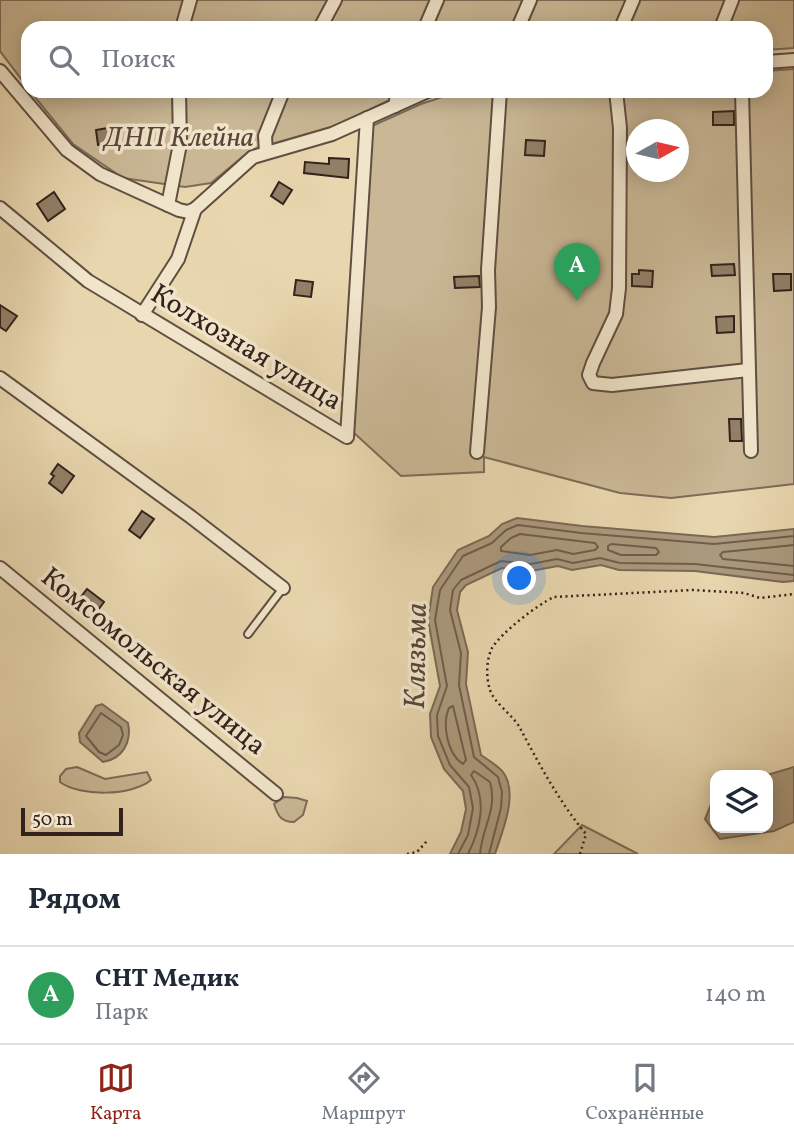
<!DOCTYPE html>
<html lang="ru">
<meta charset="utf-8">
<style>
body{margin:0;font-family:Vollkorn,serif;background:#f6f6f7;color:#1f2937}
.controls{position:absolute;right:21px;bottom:21px;display:grid;overflow:hidden;border-radius:14px;box-shadow:0 4px 18px #0003}
.controls button{width:63px;height:63px;display:grid;place-items:center;padding:0;border:0;border-bottom:2px solid #e0e1e3;background:#fff;color:#1f2937;font:35px sans-serif}
.compass{position:absolute;left:626px;top:119px;width:63px;height:63px;border-radius:50%;background:#fff;box-shadow:0 4px 18px #0003;rotate:82deg}
.scale{position:absolute;left:21px;bottom:18px;width:102px;box-sizing:border-box;padding-left:7px;border:4px solid #33221b;border-top:0;font-size:19px;line-height:24px;white-space:nowrap;color:#33221b;-webkit-text-stroke:5px #f0e4ca;paint-order:stroke}
.you{position:absolute;left:520px;top:579px;width:24px;height:24px;margin:-18px;border:5px solid #fff;border-radius:50%;background:#1a73e8;box-shadow:0 0 0 10px #1a73e833}
.badge{display:grid;place-items:center;width:46px;height:46px;border-radius:50%;background:#8f2418;color:#fff;font-size:23px;font-weight:700}
.pin{position:absolute;translate:-50% -58px;filter:drop-shadow(0 2px 4px #0008)}
.pin::after{content:'';position:absolute;top:37px;width:24px;height:21px;background:inherit;clip-path:polygon(0 0,100% 0,50% 100%)}
.list{margin:0;padding:0;list-style:none}
h2{display:flex;justify-content:space-between;align-items:center;height:91px;margin:0;padding:0 28px;font-size:30px}
h2 small{font-size:23px;font-weight:400;color:#747a83}
.list li{display:grid;grid-template-columns:46px 1fr auto;gap:21px;align-items:center;box-sizing:border-box;height:98px;padding:0 28px;border-top:2px solid #e0e1e3}
.list b{display:block;font-size:26px;white-space:nowrap}
.list p{margin:0;font-size:23px;white-space:nowrap;color:#747a83}
.list em{font-size:23px;font-style:normal;color:#747a83}
.icon{flex:none;width:38px;height:38px;fill:none;stroke:currentColor;stroke-width:2;stroke-linecap:round;stroke-linejoin:round}
.map{position:relative;flex:none;width:794px;height:854px;overflow:hidden}
.search{position:absolute;background:#fff;box-shadow:0 4px 18px #0003;left:21px;right:21px;top:21px;height:77px;display:flex;align-items:center;gap:18px;box-sizing:border-box;padding:0 24px;border-radius:21px;color:#747a83;font-size:26px}
.sheet{height:189px;background:#fff}
nav{display:flex;justify-content:space-around;align-items:center;box-sizing:border-box;height:98px;border-top:2px solid #e0e1e3;background:#fff;font-size:19px;color:#747a83}
nav a{display:grid;justify-items:center;gap:4px}
nav .on{color:#8f2418}
.map>svg:first-child{display:block}
.green{fill:#c9b795;stroke:#7e6c58;stroke-width:2;fill-rule:evenodd}
.water{fill:#aa997c;stroke:#7a6955;stroke-width:2}
.lines{fill:none;stroke-linecap:round;stroke-linejoin:round}
.shore{stroke:#6e5e4c;stroke-width:2}
.building{fill:#918067;stroke:#33221b;stroke-width:2}
.service-casing{stroke:#604f40;stroke-width:10}
.minor-casing{stroke:#604f40;stroke-width:16}
.path{stroke:#33221b;stroke-width:2.5;stroke-dasharray:2 3.5;stroke-linecap:butt}
.service{stroke:#f0e4ca;stroke-width:6}
.minor{stroke:#f0e4ca;stroke-width:12}
.labels{text-anchor:middle;dominant-baseline:central;stroke-width:7;stroke-linejoin:round;paint-order:stroke}
.park-label{font-size:28px;font-style:italic;fill:#58473a;stroke:#f0e4ca}
.street-label{font-size:28px;fill:#33221b;stroke:#f0e4ca}
.water-label{font-size:30px;font-style:italic;fill:#574638;stroke:#f0e4ca}
</style>
<div class="map">
<svg width="794" height="854" viewBox="0 0 794 854">
<rect width="100%" height="100%" fill="#e8d6ae"/>
<filter id="stains"><feTurbulence type="fractalNoise" baseFrequency=".00286" numOctaves="4"/><feColorMatrix values="0 0 0 0 .2 0 0 0 0 .09 0 0 0 0 .02 0 0 0 .5 -.17"/></filter>
<radialGradient id="worn" r=".72"><stop offset=".6" stop-color="#630" stop-opacity="0"/><stop offset="1" stop-color="#630" stop-opacity=".3"/></radialGradient>
<g class="green">
<path d="M0,0h794v48l-28,2v-22h-738v60l-28,-37z"/>
<path d="M794,69v415l-123,14 -51,-5 -136,-36v15l-83,4 -49,-45 20,-305 49,-22 39,-13h306v-20zM636,130h42v42h-42z"/>
<path d="M30,91h379l-74,35 -84,24 -40,33 -26,4 -62,-9 -50,-34z"/>
<path d="M77,767l28,12 42,-7 4,8c-19,16 -71,17 -91,2v-6l6,-7z"/>
<path d="M284,797l13,1 10,3 -4,14 -9,7c-13,0 -16,-6 -20,-18z"/>
<path d="M582,825l56,29h-84z"/>
</g>
<g class="water">
<path d="M517,518l65,8 132,11 80,-8v52l-11,1 -88,-11 -76,-1 -18,-5 -29,5 -14,-4 -27,5 -29,-3 -36,17 -6,7 -3,18 11,42 -2,32 15,71c7,5 16,10 22,17 16,22 -1,60 -8,82h-45l11,-22 5,-23 -3,-18 -19,-22 -13,-32 -1,-23 10,-28 -12,-66 5,-33 25,-37 31,-14 13,-12z"/>
<path d="M102,704l26,19c4,18 -5,36 -25,39l-23,-20 -1,-9 17,-27z"/>
<path d="M794,767v55l-20,9 -54,8 -15,-20 10,-24v33h53l-1,-53z"/>
</g>
<g class="lines">
<g class="shore">
<path d="M520,534l75,9 3,4 -3,3 -22,4 -16,-4 -27,5 -29,-4v-4l10,-9z"/>
<path d="M611,544l45,4 3,4 -3,3h-35l-13,-5v-4z"/>
<path d="M794,545l-71,7 -3,3 3,4 71,7"/>
<path d="M453,706l13,54 -3,4c-16,-10 -21,-40 -14,-56z"/>
<path d="M101,713l20,14 2,8 -4,10 -13,10 -7,-3 -13,-16z"/>
<path d="M458,854l10,-19 5,-27 -4,-21 -19,-22 -12,-29 -1,-21 10,-29 -12,-66 5,-30 23,-34 29,-13 14,-13 12,-5 63,8 133,11 80,-8"/>
<path d="M468,854c12,-24 20,-55 3,-79l3,-4 16,11c8,26 -8,46 -10,72"/>
<path d="M489,854l12,-46 1,-16 -4,-15 -24,-20 -15,-72 2,-32 -11,-43 3,-20 8,-10 40,-19 30,3 26,-5 16,4 27,-5 20,5 75,1 99,11"/>
</g>
</g>
<g class="building">
<path d="M734,111v14h-21v-13z"/>
<path d="M108,128l1,3 5,-1 2,13 -18,2 -2,-15z"/>
<path d="M526,140l19,1 -1,15 -19,-1z"/>
<path d="M329,158l20,1 -1,19 -44,-5 1,-11 24,2z"/>
<path d="M279,182l13,8 -9,14 -12,-8z"/>
<path d="M54,192l11,17 -17,12 -11,-17z"/>
<path d="M734,264l1,11 -23,1 -1,-11z"/>
<path d="M639,270l14,1 -1,16 -20,-1v-12h7z"/>
<path d="M773,274h18v16l-17,1z"/>
<path d="M479,276l1,11 -25,1 -1,-11z"/>
<path d="M296,280l17,2 -2,15 -17,-2z"/>
<path d="M0,305l17,11 -11,15 -6,-4z"/>
<path d="M734,316v16l-17,1 -1,-16z"/>
<path d="M729,419h12l1,22h-12z"/>
<path d="M58,464l16,12 -12,17 -13,-10 5,-7 -3,-2z"/>
<path d="M142,511l12,8 -14,19 -11,-8z"/>
<path d="M87,589l17,13 -9,12 -9,-7 -4,5 -8,-6z"/>
</g>
<g class="lines">
<defs>
<path id="service" d="M248,634l35,-46"/>
<g id="minor">
<path d="M182,28l8,-28"/>
<path d="M320,28l15,-28"/>
<path d="M425,28l12,-28"/>
<path d="M518,28l12,-28"/>
<path d="M621,28l12,-28"/>
<path d="M721,28l11,-28"/>
<path d="M766,62l28,-2"/>
<path d="M0,71l67,79 33,24 79,36 9,2 7,-3 58,-52 79,-23 96,-43"/>
<path d="M616,91l4,37 -1,160 -3,26 -23,49 -4,12 4,8 19,2 136,-15"/>
<path d="M742,91l9,360"/>
<path d="M395,106l3,-15"/>
<path d="M266,152l-1,-16 18,-45"/>
<path d="M168,205l12,-61 -1,-53"/>
<path d="M0,208l88,73 259,156 20,-319"/>
<path d="M142,315l36,-56 17,-50"/>
<path d="M0,378l191,139 92,71"/>
<path d="M477,452l12,-145 -1,-37 12,-179"/>
<path d="M0,568l276,226"/>
</g>
</defs>
<use href="#service" class="service-casing"/>
<use href="#minor" class="minor-casing"/>
<g class="path">
<path d="M407,854l10,-2 10,-11"/>
<path d="M580,854l6,-20c-26,-31 -47,-70 -66,-106 -7,-13 -26,-25 -30,-38 -4,-12 -4,-30 2,-42 10,-16 45,-43 62,-51l139,-7 51,3 16,5 34,-4"/>
</g>
<use href="#service" class="service"/>
<use href="#minor" class="minor"/>
</g>
<g class="labels">
<g class="park-label">
<text x="179" y="138">ДНП Клейна</text>
</g>
<g class="street-label">
<text transform="translate(246 348) rotate(31)">Колхозная улица</text>
<text transform="translate(153 662) rotate(39)">Комсомольская улица</text>
</g>
<g class="water-label">
<text transform="translate(417 656) rotate(-89)">Клязьма</text>
</g>
</g>
<rect width="100%" height="100%" filter="url(#stains)"/>
<rect width="100%" height="100%" fill="url(#worn)"/>
</svg>
<div class="controls">
<button><svg class="icon" aria-label="layers" viewBox="0 0 24 24"><path d="M12 4l9 5-9 5-9-5zM3 14l9 5 9-5"/></svg></button>
</div>
<svg class="compass" viewBox="-18 -18 36 36"><path d="M0-13l5 13h-10z" fill="#e53935"/><path d="M0 13l5-13h-10z" fill="#747a83"/></svg>
<div class="scale">50 m</div>
<div class="you"></div>
<div class="pin badge" style="left:577px;top:301px;background:#2e9e5b">A</div>
<div class="search"><svg class="icon" aria-label="search" viewBox="0 0 24 24"><circle cx="10" cy="10" r="6"/><path d="M15 15l6 6"/></svg>Поиск</div>
</div>
<section class="sheet">
<h2>Рядом<small></small></h2>
<ul class="list">
<li><span class="badge" style="background:#2e9e5b">A</span><div><b>СНТ Медик</b><p>Парк</p></div><em>140 m</em></li>
</ul>
</section>
<nav>
<a class="on"><svg class="icon" aria-label="map" viewBox="0 0 24 24"><path d="M3 6l6-2 6 2 6-2v14l-6 2-6-2-6 2zM9 4v14M15 6v14"/></svg>Карта</a>
<a><svg class="icon" aria-label="directions" viewBox="0 0 24 24"><path d="M12 3l9 9-9 9-9-9zM9 14v-3h6M13 9l2 2-2 2"/></svg>Маршрут</a>
<a><svg class="icon" aria-label="saved" viewBox="0 0 24 24"><path d="M7 4h10v16l-5-4-5 4z"/></svg>Сохранённые</a>
</nav>
